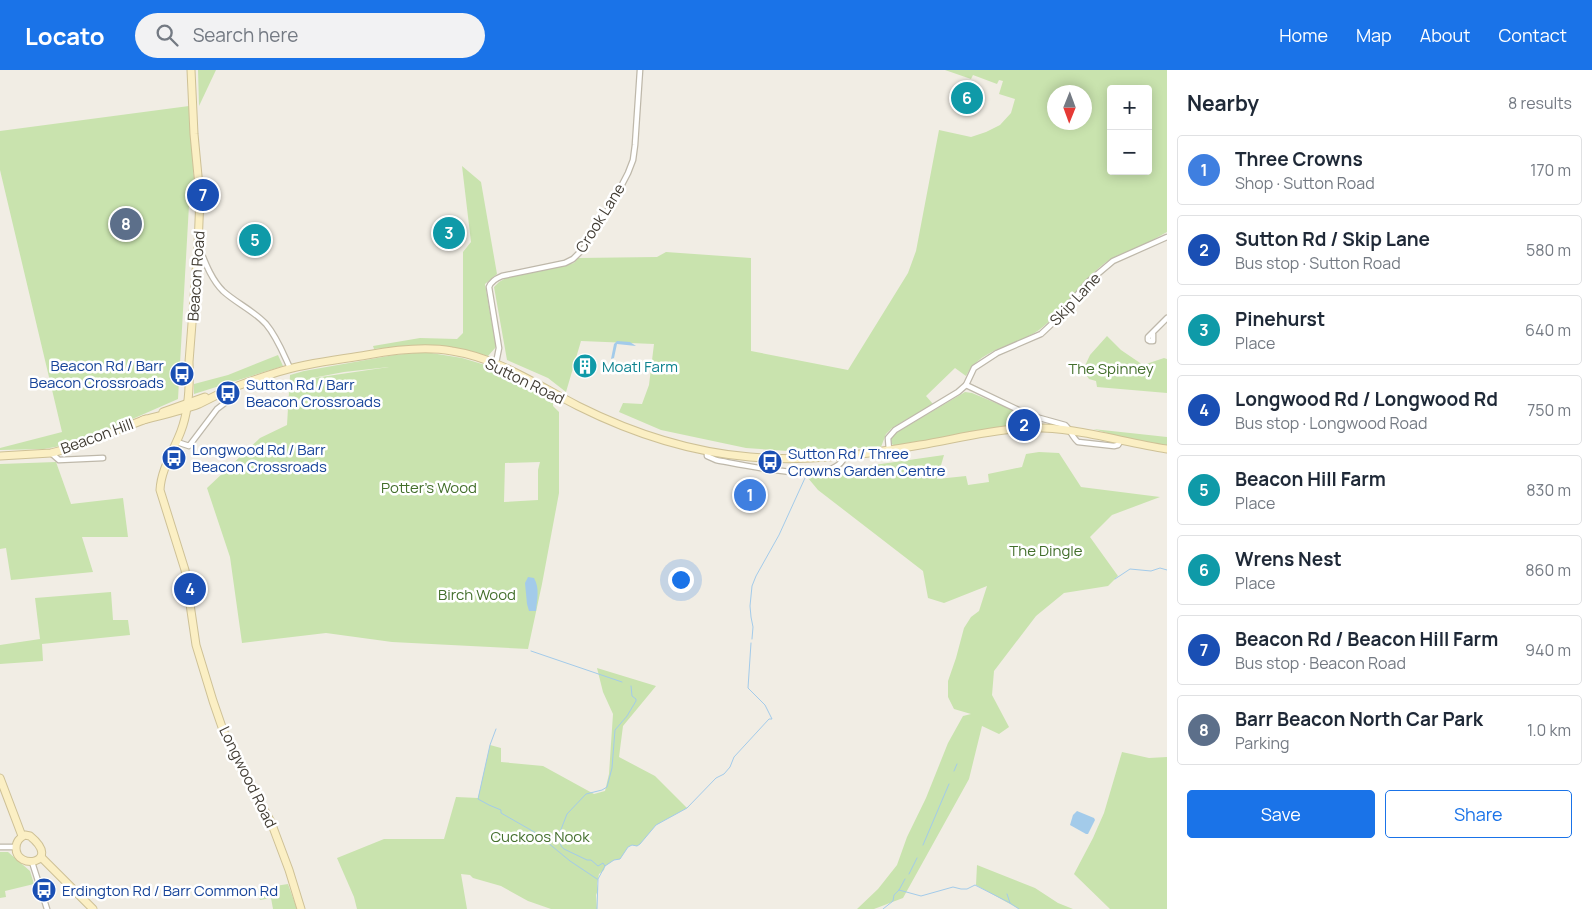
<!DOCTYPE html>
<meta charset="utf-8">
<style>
body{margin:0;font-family:Manrope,sans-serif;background:#f2f2f3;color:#1f2937}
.controls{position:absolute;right:15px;top:15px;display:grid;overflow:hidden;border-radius:5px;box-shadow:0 2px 12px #0003}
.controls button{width:45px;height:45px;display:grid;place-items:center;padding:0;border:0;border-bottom:1px solid #e0e1e3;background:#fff;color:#1f2937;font:25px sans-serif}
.compass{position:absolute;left:1047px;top:15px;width:45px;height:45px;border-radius:50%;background:#fff;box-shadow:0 2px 12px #0003;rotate:181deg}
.you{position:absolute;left:680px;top:509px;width:18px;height:18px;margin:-12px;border:4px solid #fff;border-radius:50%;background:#1a73e8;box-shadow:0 0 0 8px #1a73e833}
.badge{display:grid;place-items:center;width:32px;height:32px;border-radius:50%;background:#1a73e8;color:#fff;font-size:16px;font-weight:700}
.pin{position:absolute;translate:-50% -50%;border:2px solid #fff;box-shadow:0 1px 5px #0006}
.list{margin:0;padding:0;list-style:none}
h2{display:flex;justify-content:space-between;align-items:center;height:65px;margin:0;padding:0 20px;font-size:21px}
h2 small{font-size:16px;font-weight:400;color:#747a83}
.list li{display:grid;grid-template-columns:32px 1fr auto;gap:15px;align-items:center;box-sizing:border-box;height:70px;margin:0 10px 10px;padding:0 10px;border:1px solid #e0e1e3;border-radius:5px}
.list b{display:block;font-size:19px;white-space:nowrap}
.list p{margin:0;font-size:16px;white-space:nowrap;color:#747a83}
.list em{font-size:16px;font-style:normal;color:#747a83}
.actions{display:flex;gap:10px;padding:15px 20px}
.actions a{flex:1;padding:11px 0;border:1px solid #1a73e8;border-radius:5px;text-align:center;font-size:18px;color:#1a73e8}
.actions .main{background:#1a73e8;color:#fff}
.icon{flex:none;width:28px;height:28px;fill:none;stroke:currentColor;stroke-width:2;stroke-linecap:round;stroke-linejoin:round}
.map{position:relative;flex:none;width:1167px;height:839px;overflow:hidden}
header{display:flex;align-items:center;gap:30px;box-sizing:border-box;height:70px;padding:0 25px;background:#1a73e8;color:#fff}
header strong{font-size:24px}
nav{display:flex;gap:28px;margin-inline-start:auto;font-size:18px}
.search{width:350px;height:45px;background:#f2f2f3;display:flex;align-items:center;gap:12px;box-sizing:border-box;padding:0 18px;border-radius:28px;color:#747a83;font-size:19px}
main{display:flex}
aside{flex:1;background:#fff}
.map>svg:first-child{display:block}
.green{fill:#c9e3ae;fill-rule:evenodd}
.water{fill:#a3cbea}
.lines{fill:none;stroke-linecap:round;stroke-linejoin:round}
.stream{stroke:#a3cbea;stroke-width:1}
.street-casing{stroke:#beb8aa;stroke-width:7}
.secondary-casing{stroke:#cec196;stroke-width:9}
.street{stroke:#fff;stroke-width:4.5}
.secondary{stroke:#fbefc4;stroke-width:7}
.labels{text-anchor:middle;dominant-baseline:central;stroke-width:5;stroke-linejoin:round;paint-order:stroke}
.street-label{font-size:15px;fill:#423d34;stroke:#fff}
.transit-label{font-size:15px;fill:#164399;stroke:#fff;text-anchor:start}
.culture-label{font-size:15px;fill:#0d838f;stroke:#fff;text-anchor:start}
.park-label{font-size:15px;fill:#436f2c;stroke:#fff}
</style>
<header>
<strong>Locato</strong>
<div class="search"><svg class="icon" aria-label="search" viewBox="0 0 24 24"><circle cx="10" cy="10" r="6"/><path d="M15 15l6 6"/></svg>Search here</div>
<nav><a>Home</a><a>Map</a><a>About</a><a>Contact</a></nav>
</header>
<main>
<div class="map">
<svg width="1167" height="839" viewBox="0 0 1167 839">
<rect width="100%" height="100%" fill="#f1ede4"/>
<g class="green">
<path d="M198,0h18l-17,36z"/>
<path d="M945,0h222v162c-12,7 -24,13 -37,19 -7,3 -15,5 -21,9 -28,19 -44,51 -70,70 -24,17 -58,17 -73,46l-11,-8 -29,28 7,8 -41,24 -6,6 -5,13 -93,4 -42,-3 -85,-18 -42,-18 4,-9 19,1 7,-19 5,-41 -73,-3 -15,51 -18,-14 -41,-18 -13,-73 5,-5 7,-4 68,-15 4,-5 79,-1 9,-5 85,6v93l97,19 60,-97 8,-22 23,-121 32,7 15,-5 14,-7 11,-12 4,-14 -16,-5 4,-13 -4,-1 -2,4 -24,-9 -2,4zM1111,19h37v82h-37zM1054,22h30v30h-30z"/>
<path d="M189,36l6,89 -6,10 -11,194 -57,25 -55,21 -22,4 -44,1v-2l62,-16 -62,-262v-39z"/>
<path d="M462,96l19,16 16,92 -12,10 11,63 -8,9 -36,-9 -38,-2 -40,4 -1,-3 47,-8 37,1 6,-6v-81l8,-10z"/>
<path d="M1107,266l14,14 22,15 21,-7 3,1v34l-70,-6 -1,-6 -7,-2 -6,-9 7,-15z"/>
<path d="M425,282l37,6 30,9 61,31v8l6,6v81l-17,91 -14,65 -136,-7 -66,-9 -84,10 -12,-86 -23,-69 53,-50 27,-13 3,-50 14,-4 90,-16zM389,297l-82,12 37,-7zM540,392l-2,8v30l-34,2 1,-39z"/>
<path d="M278,285l5,11 -89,28v-10l34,-9z"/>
<path d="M965,322l7,1 60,25 2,5 -2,2 -136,22 -4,-3 -1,-5 3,-5z"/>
<path d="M1093,359l74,8v10l-21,-3z"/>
<path d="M1039,382l20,1 22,34 79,10 -48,18 -22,22 28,39 -10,10 -44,7 -28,23 -42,55 -2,24 17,32 -10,7 -17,-8 -13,53 -66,119 -29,11h-17l21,-20 19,-24 10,-28 19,-39 22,-55 15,-27 8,-2 -17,-5 -6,-12v-16l8,-23 8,-30 7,-11 8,-6 8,-25 -43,17 -16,-5 -5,-27 -105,-81 -10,-12 25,-3 27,-8 84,-12 -7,24 29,-3 2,9 21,-3 -1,-8 34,-7 4,-13z"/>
<path d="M56,392l15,42 52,-6 5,39h-46l11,35 -82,8 -5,-32 -6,1v-85z"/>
<path d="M111,522l2,28h15l2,15 -88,9 1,17 -43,3v-19l40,-6 -5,-41z"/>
<path d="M597,598l59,18 -33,40 -4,31 36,19 32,32 -31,17 -16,19 -3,2 -5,-1 -4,2 -8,12 -6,1 -9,6 -1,4 -5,4 -2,10 1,6 -2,5 1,14h-46l-23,-8 -27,-15 -28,-8 -3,-3 -9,-1 6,35h-110l-3,-12 -17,-39 47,-19h60l12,-42 22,1 12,-53 11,3v14l42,4 51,28 11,-3 4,-17 4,-60 -10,-22z"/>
<path d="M1122,682l27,6 18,-1v152h-57l-36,-35 19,-36 11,-25z"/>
<path d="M0,782h8l22,19 4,13 -29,7 1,6 -6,1z"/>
<path d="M977,795l58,23 23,15 15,6h-54l-43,-24z"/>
<path d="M288,814l9,25h-24l-2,-11 -11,2 -4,-11z"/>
</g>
<g class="water">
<path d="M617,271l13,1 6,4 -19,-2 -3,14 -3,1 3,-15z"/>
<path d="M528,507l6,1c6,11 3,21 2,33h-7l-2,-7 -2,-21z"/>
<path d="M1077,741l17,7 1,2 -7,14h-2l-16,-9 3,-10z"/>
</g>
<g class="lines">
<g class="stream">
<path d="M1115,509l15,-10 21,2 9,-3 7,2"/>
<path d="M752,569l1,-12 -2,-10 -1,-11 2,-20 4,-10 23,-41 26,-57"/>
<path d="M531,581l91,31"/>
<path d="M496,659l-6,16 -12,54 11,6 12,5v3l35,20 34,28 27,18"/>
<path d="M954,701l3,-7"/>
<path d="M923,775l26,-61"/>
<path d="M605,796l9,-6 6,-1 8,-12 4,-2 5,1 3,-2 16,-19 31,-17 29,-30 8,-4 6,-7 4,-10 35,-38h3l-7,-14 -17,-17 3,-45"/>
<path d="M909,804l8,-16"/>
<path d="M899,820l22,6 32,-9 8,2h6l8,-4 35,18"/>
<path d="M1007,824l3,9 9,6"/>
<path d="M597,839l1,-30 7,-13 -2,-3 -5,3 -7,-6h-4l-23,-11 -3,-3 -1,-14 7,-18 19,-20 16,-4 5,-3 5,-19 3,-38 12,-14 9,-15v-2l-4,-3 -1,-10"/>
<path d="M883,839l10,-8 1,-6 5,-5 6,-11"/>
</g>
<defs>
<g id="street">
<path d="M199,177c6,15 12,32 24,44 13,12 30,19 43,33 11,13 17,29 24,44"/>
<path d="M1153,264v7h-3l-2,-1v-3l19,-19"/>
<path d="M496,293l3,-15 -10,-61c2,-6 8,-9 13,-11l63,-13 8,-4 12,-12 29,-47 14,-27 5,-13 2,-15 5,-75"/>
<path d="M966,315l63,30 36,10c5,4 7,12 13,17l36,4 4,-1 3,-5"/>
<path d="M177,372l12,4 28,-37 17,-13"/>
<path d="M889,380l-1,-12 7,-8 63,-38 8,-7 8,-17 23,-15 44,-19 15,-14 32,-38 25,-21 54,-24"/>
<path d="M707,381v5l9,4c28,5 100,22 122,5 4,-2 5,-6 8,-9"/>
<path d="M51,383l8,7 44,-2"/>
<path d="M0,777h16"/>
<path d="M32,792l15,47"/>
</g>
<g id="secondary">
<path d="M191,0l3,64 6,63 -2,49 -9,116c1,23 0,48 -8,69 -7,19 -20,38 -21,59l25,80 11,75 17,56 10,29 17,36 31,56 18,48 12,39"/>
<path d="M163,342l42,-15"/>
<path d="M143,350c19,-5 38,-9 56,-16 8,-4 16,-8 24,-12 18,-8 36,-14 55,-20 28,-9 59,-12 89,-17 27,-5 57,-9 85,-4 46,7 85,34 126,55 54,27 112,46 172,51 57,5 114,-2 170,-12 35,-6 70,-15 105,-17 49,-2 95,14 142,21"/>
<path d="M0,386l51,-3 23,-6 72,-28"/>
<path d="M0,708l22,58"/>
<path d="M25,765l5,1c33,27 -14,35 -14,12 0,-6 4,-11 9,-13z"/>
<path d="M41,787l52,52"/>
</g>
</defs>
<use href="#street" class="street-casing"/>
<use href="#secondary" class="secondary-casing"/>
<use href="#street" class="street"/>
<use href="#secondary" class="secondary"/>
</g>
<defs>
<symbol id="building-disc" viewBox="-11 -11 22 22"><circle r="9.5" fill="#0f9aa8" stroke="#fff"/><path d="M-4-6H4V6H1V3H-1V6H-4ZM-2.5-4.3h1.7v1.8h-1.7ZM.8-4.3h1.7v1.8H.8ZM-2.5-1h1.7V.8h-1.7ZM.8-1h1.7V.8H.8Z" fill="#fff"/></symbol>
<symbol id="bus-disc" viewBox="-11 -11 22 22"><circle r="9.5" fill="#1a4fb4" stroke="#fff"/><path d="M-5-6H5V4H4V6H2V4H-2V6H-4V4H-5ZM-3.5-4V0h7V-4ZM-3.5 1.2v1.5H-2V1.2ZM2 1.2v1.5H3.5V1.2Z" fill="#fff"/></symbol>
</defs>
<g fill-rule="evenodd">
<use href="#building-disc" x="571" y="282" width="28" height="28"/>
<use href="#bus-disc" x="168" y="290" width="28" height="28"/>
<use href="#bus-disc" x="214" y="309" width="28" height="28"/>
<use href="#bus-disc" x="160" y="374" width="28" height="28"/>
<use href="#bus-disc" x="756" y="378" width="28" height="28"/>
<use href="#bus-disc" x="30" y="806" width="28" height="28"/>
</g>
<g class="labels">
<g class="street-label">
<text transform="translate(600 148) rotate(-58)">Crook Lane</text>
<text transform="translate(196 206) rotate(-86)">Beacon Road</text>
<text transform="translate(1075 229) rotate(-47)">Skip Lane</text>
<text transform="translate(525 311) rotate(26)">Sutton Road</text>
<text transform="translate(97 366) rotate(-20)">Beacon Hill</text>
<text transform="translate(248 707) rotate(64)">Longwood Road</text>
</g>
<g class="transit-label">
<text x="164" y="295" text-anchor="end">Beacon Rd / Barr<tspan x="164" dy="17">Beacon Crossroads</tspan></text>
<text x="246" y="314">Sutton Rd / Barr<tspan x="246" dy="17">Beacon Crossroads</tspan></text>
<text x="192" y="379">Longwood Rd / Barr<tspan x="192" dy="17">Beacon Crossroads</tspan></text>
<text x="788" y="383">Sutton Rd / Three<tspan x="788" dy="17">Crowns Garden Centre</tspan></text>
<text x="62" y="820">Erdington Rd / Barr Common Rd</text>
</g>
<g class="culture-label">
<text x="602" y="296">Moatl Farm</text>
</g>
<g class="park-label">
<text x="1111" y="298">The Spinney</text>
<text x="429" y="417">Potter's Wood</text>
<text x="1046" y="480">The Dingle</text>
<text x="477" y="524">Birch Wood</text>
<text x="540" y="766">Cuckoos Nook</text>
</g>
</g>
</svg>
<div class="controls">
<button>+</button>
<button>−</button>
</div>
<svg class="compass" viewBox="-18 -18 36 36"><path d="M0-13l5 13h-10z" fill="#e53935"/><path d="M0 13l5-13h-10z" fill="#747a83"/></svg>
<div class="you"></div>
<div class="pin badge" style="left:750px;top:425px;background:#3f7fe0">1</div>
<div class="pin badge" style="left:1024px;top:355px;background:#1a4fb4">2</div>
<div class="pin badge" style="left:449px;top:163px;background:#0f9aa8">3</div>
<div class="pin badge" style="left:190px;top:519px;background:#1a4fb4">4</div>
<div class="pin badge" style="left:255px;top:170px;background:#0f9aa8">5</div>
<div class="pin badge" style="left:967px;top:28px;background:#0f9aa8">6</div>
<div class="pin badge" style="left:203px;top:125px;background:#1a4fb4">7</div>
<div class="pin badge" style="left:126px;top:154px;background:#5c6f8a">8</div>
</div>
<aside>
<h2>Nearby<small>8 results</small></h2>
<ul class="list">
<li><span class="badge" style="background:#3f7fe0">1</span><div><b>Three Crowns</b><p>Shop · Sutton Road</p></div><em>170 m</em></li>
<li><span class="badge" style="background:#1a4fb4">2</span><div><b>Sutton Rd / Skip Lane</b><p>Bus stop · Sutton Road</p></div><em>580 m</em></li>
<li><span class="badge" style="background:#0f9aa8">3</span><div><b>Pinehurst</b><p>Place</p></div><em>640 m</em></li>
<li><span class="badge" style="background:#1a4fb4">4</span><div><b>Longwood Rd / Longwood Rd</b><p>Bus stop · Longwood Road</p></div><em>750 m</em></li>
<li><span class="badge" style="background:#0f9aa8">5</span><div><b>Beacon Hill Farm</b><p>Place</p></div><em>830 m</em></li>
<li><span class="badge" style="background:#0f9aa8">6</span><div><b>Wrens Nest</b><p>Place</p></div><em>860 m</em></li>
<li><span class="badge" style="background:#1a4fb4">7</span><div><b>Beacon Rd / Beacon Hill Farm</b><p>Bus stop · Beacon Road</p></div><em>940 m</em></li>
<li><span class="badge" style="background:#5c6f8a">8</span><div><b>Barr Beacon North Car Park</b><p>Parking</p></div><em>1.0 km</em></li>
</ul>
<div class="actions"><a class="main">Save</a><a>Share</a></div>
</aside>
</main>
